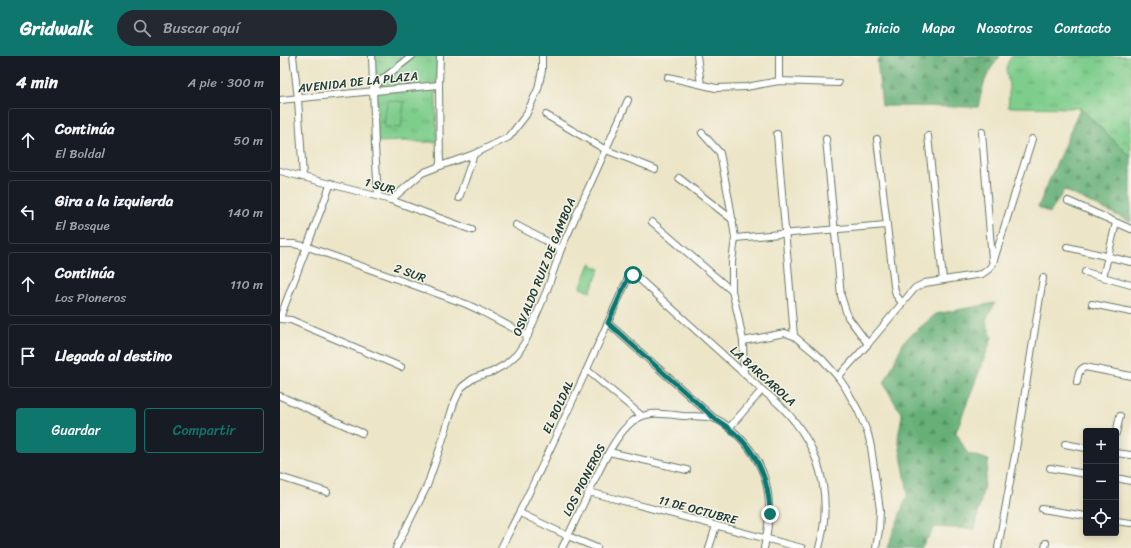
<!DOCTYPE html>
<html lang="es">
<meta charset="utf-8">
<style>
body{margin:0;font-family:Sriracha,sans-serif;background:#242831;color:#f1f3f6}
.controls{position:absolute;right:12px;bottom:12px;display:grid;overflow:hidden;border-radius:4px;box-shadow:0 2px 6px #0003}
.controls button{width:36px;height:36px;display:grid;place-items:center;padding:0;border:0;border-bottom:1px solid #363941;background:#171b24;color:#f1f3f6;font:20px sans-serif}
.stop{position:absolute;width:12px;height:12px;margin:-9px;border:3px solid #0f766e;border-radius:50%;background:#fff}
.stop.end{background:#0f766e;border-color:#fff;box-shadow:0 1px 4px #0008}
.list{margin:0;padding:0;list-style:none}
h2{display:flex;justify-content:space-between;align-items:center;height:52px;margin:0;padding:0 16px;font-size:17px}
h2 small{font-size:13px;font-weight:400;color:#9ea1a6}
.list li{display:grid;grid-template-columns:26px 1fr auto;gap:12px;align-items:center;box-sizing:border-box;height:64px;margin:0 8px 8px;padding:0 8px;border:1px solid #363941;border-radius:4px}
.list b{display:block;font-size:15px;white-space:nowrap}
.list p{margin:0;font-size:13px;white-space:nowrap;color:#9ea1a6}
.list em{font-size:13px;font-style:normal;color:#9ea1a6}
.actions{display:flex;gap:8px;padding:12px 16px}
.actions a{flex:1;padding:9px 0;border:1px solid #0f766e;border-radius:4px;text-align:center;font-size:14px;color:#0f766e}
.actions .main{background:#0f766e;color:#fff}
.icon{flex:none;width:22px;height:22px;fill:none;stroke:currentColor;stroke-width:2;stroke-linecap:round;stroke-linejoin:round}
.map{position:relative;flex:none;width:851px;height:492px;overflow:hidden}
header{display:flex;align-items:center;gap:24px;box-sizing:border-box;height:56px;padding:0 20px;background:#0f766e;color:#fff}
header strong{font-size:19px}
nav{display:flex;gap:22px;margin-inline-start:auto;font-size:14px}
.search{width:280px;height:36px;background:#242831;display:flex;align-items:center;gap:10px;box-sizing:border-box;padding:0 14px;border-radius:22px;color:#9ea1a6;font-size:15px}
main{display:flex}
aside{flex:1;background:#171b24}
.map>svg:first-child{display:block}
.grass{fill:url(#grass-tufts);stroke:#4e8560}
.forest{fill:url(#forest-firs);stroke:#427656}
.garden{fill:#7ecd8c;stroke:#4e8560}
.lines{fill:none;stroke-linecap:round;stroke-linejoin:round}
.street-casing{stroke:#677867;stroke-width:8}
.street{stroke:#fff;stroke-width:6}
.route{stroke:#0f766e;stroke-width:5}
.labels{text-anchor:middle;dominant-baseline:central;stroke-width:3;stroke-linejoin:round;paint-order:stroke}
.street-label{font-size:12px;fill:#1f3d34;stroke:#f7f3e8}
</style>
<header>
<strong>Gridwalk</strong>
<div class="search"><svg class="icon" aria-label="search" viewBox="0 0 24 24"><circle cx="10" cy="10" r="6"/><path d="M15 15l6 6"/></svg>Buscar aquí</div>
<nav><a>Inicio</a><a>Mapa</a><a>Nosotros</a><a>Contacto</a></nav>
</header>
<main>
<aside>
<h2>4 min<small>A pie · 300 m</small></h2>
<ul class="list">
<li><svg class="icon" aria-label="ahead" viewBox="0 0 24 24"><path d="M12 20V5M6 11l6-6 6 6"/></svg><div><b>Continúa</b><p>El Boldal</p></div><em>50 m</em></li>
<li><svg class="icon" aria-label="left" viewBox="0 0 24 24"><path d="M17 20v-9H6M10 6l-5 5 5 5"/></svg><div><b>Gira a la izquierda</b><p>El Bosque</p></div><em>140 m</em></li>
<li><svg class="icon" aria-label="ahead" viewBox="0 0 24 24"><path d="M12 20V5M6 11l6-6 6 6"/></svg><div><b>Continúa</b><p>Los Pioneros</p></div><em>110 m</em></li>
<li><svg class="icon" aria-label="arrive" viewBox="0 0 24 24"><path d="M6 21V4h12l-3 4 3 4H6"/></svg><div><b>Llegada al destino</b></div></li>
</ul>
<div class="actions"><a class="main">Guardar</a><a>Compartir</a></div>
</aside>
<div class="map">
<svg width="851" height="492" viewBox="0 0 851 492">
<defs>
<pattern id="grass-tufts" width="24" height="20" patternUnits="userSpaceOnUse"><rect width="24" height="20" fill="#7ecd8c"/><path d="M3 7l-1-3M5 7V3M7 7l1-3M15 17l-1-3M17 17v-4M19 17l1-3" fill="none" stroke="#67a873"/></pattern>
<pattern id="forest-firs" width="22" height="20" patternUnits="userSpaceOnUse"><rect width="22" height="20" fill="#66b078"/><path d="M5 1l3.5 6h-7zM16 11l3.5 6h-7z" fill="#539063"/></pattern>
</defs>
<rect width="100%" height="100%" fill="#f7f3e8"/>
<filter id="ink" filterUnits="userSpaceOnUse"><feTurbulence type="fractalNoise" baseFrequency=".025" numOctaves="2"/><feDisplacementMap in="SourceGraphic" scale="8" xChannelSelector="R" yChannelSelector="G"/><feConvolveMatrix kernelMatrix="1 2 1 2 8 2 1 2 1" color-interpolation-filters="sRGB"/></filter>
<filter id="wash" filterUnits="userSpaceOnUse"><feTurbulence type="fractalNoise" baseFrequency=".012" numOctaves="4" result="noise"/><feDisplacementMap in="SourceGraphic" scale="16" xChannelSelector="R" yChannelSelector="G"/><feGaussianBlur stdDeviation="0.9" result="paint"/><feColorMatrix in="noise" values="0 0 0 0 0 0 0 0 0 0 0 0 0 0 0 0 0 1.4 0 .05"/><feComposite in="paint" operator="in"/></filter>
<g filter="url(#wash)">
<rect width="100%" height="100%" fill="#ece5c7"/>
<g class="grass">
<path d="M95,0h62l-1,42 1,44h-23l-9,-1 -27,1z"/>
<path d="M732,0h119v101l-51,-49 -72,-1c1,-7 1,-14 1,-20 -1,-15 -7,-16 3,-31z"/>
</g>
<g class="forest">
<path d="M603,0h117c-2,4 -5,7 -8,11 -8,12 -11,26 -14,40l-96,-1 -5,-46z"/>
<path d="M800,52l51,49v65l-67,-32 -14,23 -12,-6z"/>
<path d="M715,247l-9,17 6,18 -36,94 11,21 22,7 -14,69 -40,-2 -14,21h-34l21,-55 -10,-55 4,-23 -18,-31 20,-43 32,-27z"/>
</g>
<g class="garden">
<path d="M107,44l17,2 -3,26 -17,-1z"/>
<path d="M310,208l10,5 -10,23 -10,-4z"/>
</g>
</g>
<g filter="url(#ink)">
<g class="lines">
<defs>
<g id="street">
<path d="M13,0l5,43 5,78"/>
<path d="M92,0l3,90 3,50"/>
<path d="M160,0l-1,29 1,81"/>
<path d="M417,0l4,28"/>
<path d="M499,0v25"/>
<path d="M388,21l48,11 30,-1 33,-6 59,2"/>
<path d="M92,35l8,-10 32,-25"/>
<path d="M0,44l159,-15"/>
<path d="M266,59l60,35 49,19"/>
<path d="M702,76l10,128"/>
<path d="M422,77l18,20 10,52 5,33 -3,24v29l6,24 5,26 1,32"/>
<path d="M497,78l17,202"/>
<path d="M648,80l15,144"/>
<path d="M546,83l15,157 7,21 20,27"/>
<path d="M597,83l17,147 2,9 6,8"/>
<path d="M0,115l111,29 81,30"/>
<path d="M399,122l54,42"/>
<path d="M179,142l15,-44"/>
<path d="M111,144l31,-27 18,-7 34,-12 35,-17 17,-22 12,-26 4,-19v-14"/>
<path d="M788,145l63,28"/>
<path d="M372,166l80,69"/>
<path d="M236,169l45,24"/>
<path d="M455,182l151,-13"/>
<path d="M0,188h14l14,3 158,57 13,6 49,26"/>
<path d="M787,191l64,15"/>
<path d="M805,216l46,13"/>
<path d="M823,221l13,-54"/>
<path d="M812,248l39,8"/>
<path d="M0,262l51,-135"/>
<path d="M0,263l11,1 110,47"/>
<path d="M328,267l107,96"/>
<path d="M463,285l42,-8 9,3 28,23 16,18 7,10 13,23 10,24 3,13 9,63 -1,20 -3,18"/>
<path d="M307,314l55,46"/>
<path d="M558,321l30,-33 47,-56 10,-5 57,-9 7,-5 4,-6 39,-124"/>
<path d="M797,326c1,-6 1,-12 8,-15l46,9"/>
<path d="M0,340l82,37"/>
<path d="M449,372l33,-38"/>
<path d="M836,377l4,-17"/>
<path d="M785,388l21,4"/>
<path d="M329,396l78,18"/>
<path d="M836,397l15,2"/>
<path d="M770,412l36,6"/>
<path d="M0,421l47,15"/>
<path d="M836,422l15,3"/>
<path d="M309,436l213,56"/>
<path d="M762,453l44,7"/>
<path d="M240,457l48,23 29,12"/>
<path d="M836,465l15,2"/>
<path d="M116,492l31,-62 14,-41 13,-42 5,-11 3,-5 9,-7 5,-3 16,-5 14,-8 11,-10 8,-12 22,-52 14,-41 67,-149"/>
<path d="M221,492c46,-88 86,-179 127,-270l5,-3h2l127,115c52,39 74,95 57,158"/>
<path d="M282,492c12,-24 23,-48 34,-71 9,-18 21,-44 37,-56 15,-11 32,-7 50,-5 8,0 26,0 33,3 11,5 21,15 28,23 28,32 29,67 20,106"/>
<path d="M429,492l7,-22"/>
<path d="M718,492l17,-93 28,-177"/>
<path d="M765,492l1,-5"/>
</g>
</defs>
<use href="#street" class="street-casing"/>
<use href="#street" class="street"/>
</g>
</g>
<g class="lines" filter="url(#ink)">
<path class="route" d="M353,219l-5,3 -20,45 107,96c36,21 54,53 55,95"/>
</g>
<g class="labels">
<g class="street-label">
<text transform="translate(78 26) rotate(-6)">AVENIDA DE LA PLAZA</text>
<text transform="translate(100 130) rotate(16)">1 SUR</text>
<text transform="translate(264 211) rotate(-68)">OSVALDO RUIZ DE GAMBOA</text>
<text transform="translate(130 217) rotate(20)">2 SUR</text>
<text transform="translate(483 320) rotate(42)">LA BARCAROLA</text>
<text transform="translate(278 351) rotate(-65)">EL BOLDAL</text>
<text transform="translate(304 424) rotate(-63)">LOS PIONEROS</text>
<text transform="translate(418 454) rotate(15)">11 DE OCTUBRE</text>
</g>
</g>
</svg>
<div class="controls">
<button>+</button>
<button>−</button>
<button><svg class="icon" aria-label="locate" viewBox="0 0 24 24"><circle cx="12" cy="12" r="6"/><path d="M12 2v4M12 18v4M2 12h4M18 12h4"/></svg></button>
</div>
<div class="stop" style="left:353px;top:219px"></div>
<div class="stop end" style="left:490px;top:458px"></div>
</div>
</main>
